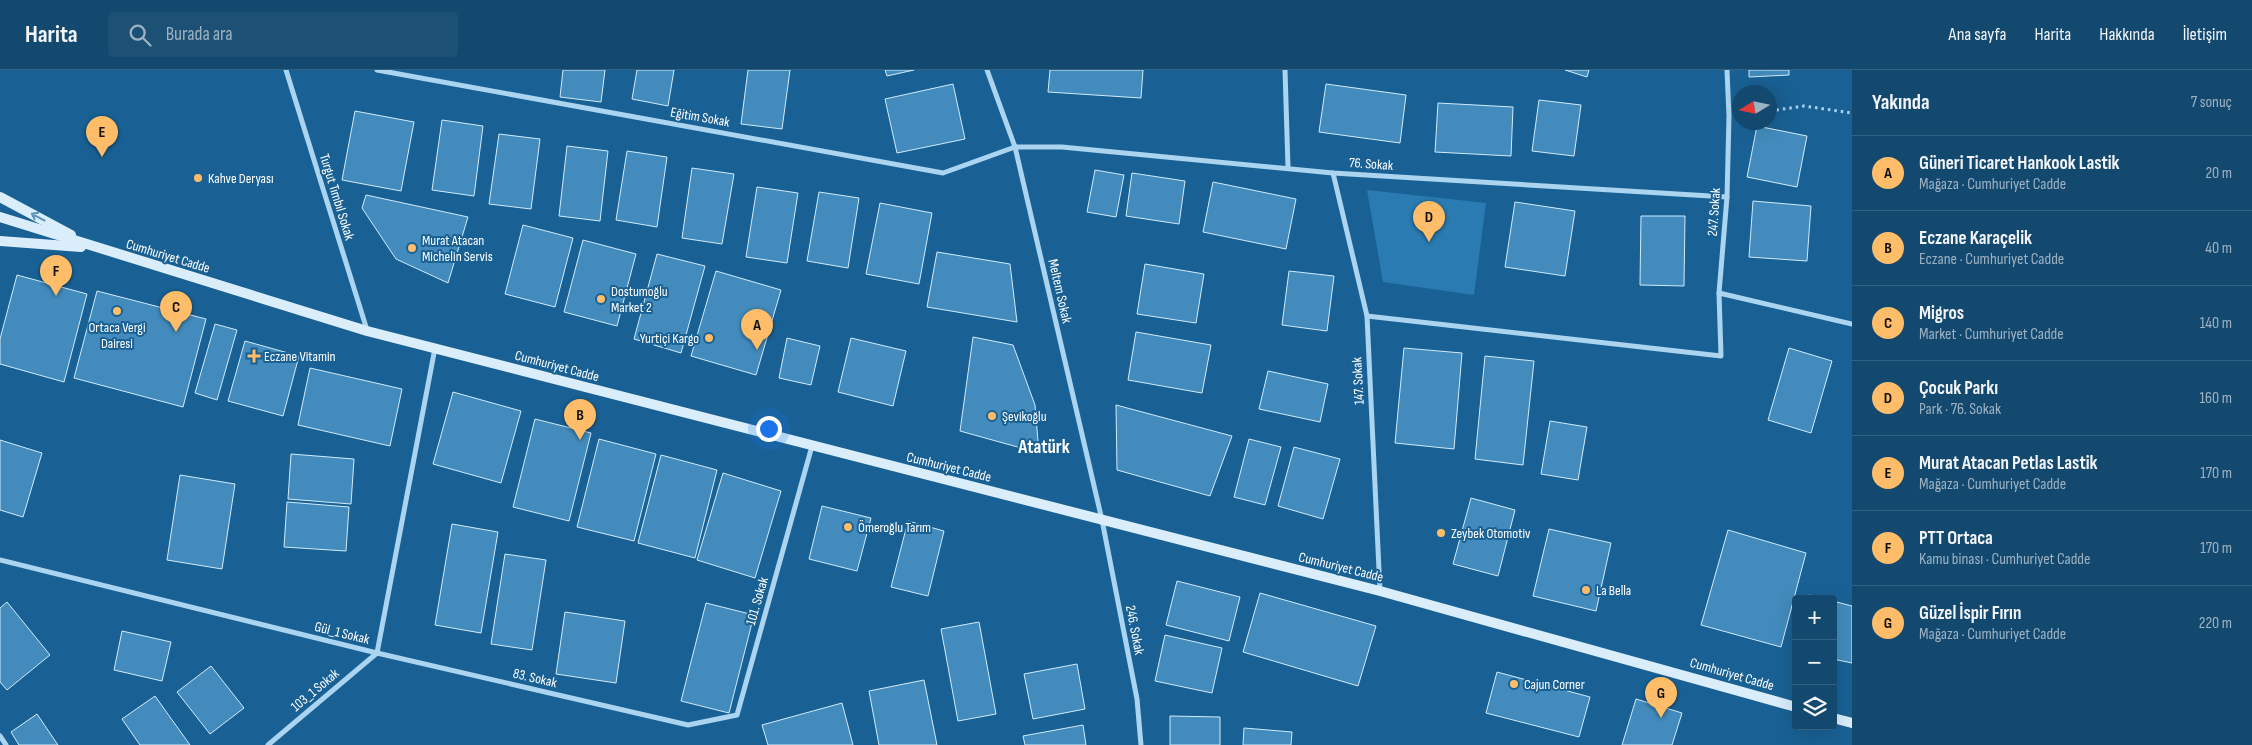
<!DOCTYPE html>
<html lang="tr">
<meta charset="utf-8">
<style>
body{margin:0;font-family:"Sofia Sans Condensed",sans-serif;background:#1c5074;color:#f1f3f6}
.controls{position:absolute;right:15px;bottom:15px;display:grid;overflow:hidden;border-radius:5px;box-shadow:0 5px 20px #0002}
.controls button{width:45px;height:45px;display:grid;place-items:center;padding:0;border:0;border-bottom:1px solid #326182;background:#13496f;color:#f1f3f6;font:25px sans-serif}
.compass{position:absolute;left:1732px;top:15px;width:45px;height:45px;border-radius:50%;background:#13496f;box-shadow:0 5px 20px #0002;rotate:260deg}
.you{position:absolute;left:768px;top:358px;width:18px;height:18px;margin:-12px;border:4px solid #fff;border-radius:50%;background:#1a73e8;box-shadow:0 0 0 8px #1a73e833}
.badge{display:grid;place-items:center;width:32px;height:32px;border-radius:50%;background:#ffbd6a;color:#111;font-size:16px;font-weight:700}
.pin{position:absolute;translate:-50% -41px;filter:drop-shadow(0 1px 2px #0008)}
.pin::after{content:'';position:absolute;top:26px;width:18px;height:15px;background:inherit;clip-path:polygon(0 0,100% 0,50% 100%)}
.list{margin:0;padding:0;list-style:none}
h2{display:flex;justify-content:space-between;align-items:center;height:65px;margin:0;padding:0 20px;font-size:21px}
h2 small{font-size:16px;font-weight:400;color:#9db2c3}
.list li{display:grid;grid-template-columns:32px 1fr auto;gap:15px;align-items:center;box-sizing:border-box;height:75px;padding:0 20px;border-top:1px solid #326182}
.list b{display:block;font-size:19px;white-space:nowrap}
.list p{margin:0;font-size:16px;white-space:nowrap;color:#9db2c3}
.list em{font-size:16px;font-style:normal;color:#9db2c3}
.icon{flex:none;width:28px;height:28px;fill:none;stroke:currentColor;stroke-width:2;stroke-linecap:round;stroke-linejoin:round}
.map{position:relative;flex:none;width:1852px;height:675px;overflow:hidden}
header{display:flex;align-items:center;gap:30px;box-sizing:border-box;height:70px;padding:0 25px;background:#13496f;border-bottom:1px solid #326182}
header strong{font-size:24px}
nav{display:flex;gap:28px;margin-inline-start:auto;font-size:18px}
.search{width:350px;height:45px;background:#1c5074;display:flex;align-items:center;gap:12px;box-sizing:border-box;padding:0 18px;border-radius:5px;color:#9db2c3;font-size:19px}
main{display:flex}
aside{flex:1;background:#13496f}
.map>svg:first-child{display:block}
.green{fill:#297bb1}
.building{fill:#428bbc;stroke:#d1ebfb}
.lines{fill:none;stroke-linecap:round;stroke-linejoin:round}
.path{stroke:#abd4f0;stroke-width:3;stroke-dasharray:2.5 4;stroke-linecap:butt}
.street{stroke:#abd4f0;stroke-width:5}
.secondary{stroke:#d9edfb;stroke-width:10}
.oneway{stroke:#5c92b8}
.poi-dot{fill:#ffbd6a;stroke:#196194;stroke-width:2}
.labels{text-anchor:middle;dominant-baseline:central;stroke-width:4;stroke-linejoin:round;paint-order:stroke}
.street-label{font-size:14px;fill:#fff;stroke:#196194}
.poi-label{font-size:14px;fill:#fff;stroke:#196194;text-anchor:start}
.district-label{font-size:19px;font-weight:bold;fill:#fff;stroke:#196194}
</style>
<header>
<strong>Harita</strong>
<div class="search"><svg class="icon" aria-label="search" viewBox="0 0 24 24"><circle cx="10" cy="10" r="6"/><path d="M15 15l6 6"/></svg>Burada ara</div>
<nav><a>Ana sayfa</a><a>Harita</a><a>Hakkında</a><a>İletişim</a></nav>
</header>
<main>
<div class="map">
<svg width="1852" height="675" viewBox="0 0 1852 675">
<rect width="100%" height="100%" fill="#196194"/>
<path class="green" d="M1367,120l119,13 -12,92 -91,-13z"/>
<g class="building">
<path d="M563,0h42l-4,32 -41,-5z"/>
<path d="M637,0h37l-6,36 -36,-7z"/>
<path d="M748,0h42l-8,59 -41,-5z"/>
<path d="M885,0h29l-27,6z"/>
<path d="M1050,0h93l-2,28 -93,-6z"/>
<path d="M1565,0h24l-2,7z"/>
<path d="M1749,0h40v5l-40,2z"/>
<path d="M953,14l12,55 -68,14 -12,-54z"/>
<path d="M1326,14l80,11 -6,48 -81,-11z"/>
<path d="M1539,30l42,5 -7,51 -42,-5z"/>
<path d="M1438,33l75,4 -2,49 -76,-4z"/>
<path d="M355,41l59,11 -13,69 -59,-11z"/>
<path d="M442,50l41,6 -9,70 -42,-6z"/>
<path d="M1757,56l50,10 -10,51 -50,-10z"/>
<path d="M499,64l41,5 -9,70 -42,-5z"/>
<path d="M567,76l41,5 -8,70 -41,-5z"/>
<path d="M627,81l40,6 -10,70 -41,-7z"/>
<path d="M692,98l42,6 -12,70 -40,-6z"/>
<path d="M1095,100l29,5 -8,42 -29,-5z"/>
<path d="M1132,103l53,8 -6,43 -53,-8z"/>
<path d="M1213,112l83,17 -10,50 -83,-17z"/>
<path d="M757,117l41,6 -11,70 -41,-6z"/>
<path d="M819,122l40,6 -11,70 -41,-7z"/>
<path d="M366,125l102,22 -20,66 -52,-24 -34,-51z"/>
<path d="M1753,131l58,5 -4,55 -58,-4z"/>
<path d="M1515,132l60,9 -10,65 -60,-9z"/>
<path d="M880,133l52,10 -13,71 -53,-10z"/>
<path d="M1641,146h44l-1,70 -44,-1z"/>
<path d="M523,155l50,13 -18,69 -50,-13z"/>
<path d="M583,170l53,14 -19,72 -53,-14z"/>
<path d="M937,182l73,12 7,58 -90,-15z"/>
<path d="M657,184l48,12 -24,87 -47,-14z"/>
<path d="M1145,194l59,10 -8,49 -59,-9z"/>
<path d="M716,201l65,19 -25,85 -65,-19z"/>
<path d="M1289,201l45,5 -7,55 -45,-6z"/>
<path d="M17,205l70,19 -23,88 -64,-18v-25z"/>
<path d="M97,221l109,28 -23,88 -109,-29z"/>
<path d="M215,254l22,6 -20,70 -22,-7z"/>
<path d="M1136,262l75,13 -9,48 -74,-13z"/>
<path d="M973,267l40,8 22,60 4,48 -79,-22z"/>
<path d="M787,268l33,8 -9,39 -32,-7z"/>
<path d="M851,268l55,13 -13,55 -55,-14z"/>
<path d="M245,271l54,15 -16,60 -55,-15z"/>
<path d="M1404,278l58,5 -8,96 -59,-6z"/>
<path d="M1789,278l43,13 -21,72 -43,-13z"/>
<path d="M1485,286l49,5 -11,104 -48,-6z"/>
<path d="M310,298l92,21 -12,57 -92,-21z"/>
<path d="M1268,301l60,13 -8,38 -61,-13z"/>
<path d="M453,322l68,19 -20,72 -68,-19z"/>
<path d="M1116,335l116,31 -22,60 -93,-26z"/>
<path d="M535,349l56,14 -22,88 -56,-14z"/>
<path d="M1550,351l37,6 -9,53 -37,-6z"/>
<path d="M599,369l57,15 -22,87 -57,-14z"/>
<path d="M1249,369l32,8 -16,58 -31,-8z"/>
<path d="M0,370l42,13 -19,64 -23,-7z"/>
<path d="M1294,377l46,12 -17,60 -45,-13z"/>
<path d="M291,384l63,5 -3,45 -63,-5z"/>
<path d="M661,385l56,15 -22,88 -57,-15z"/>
<path d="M723,403l58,18 -26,87 -58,-18z"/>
<path d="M180,405l55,9 -13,85 -55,-9z"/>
<path d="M1471,428l44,12 -17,66 -45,-12z"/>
<path d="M287,432l62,5 -3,44 -62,-4z"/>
<path d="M822,436l49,12 -14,53 -48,-12z"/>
<path d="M908,451l36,10 -16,65 -37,-9z"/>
<path d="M452,454l46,8 -17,101 -46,-8z"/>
<path d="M1549,459l62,14 -15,68 -63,-15z"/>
<path d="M1728,460l78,23 -25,94 -80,-22z"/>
<path d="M505,484l41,6 -14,90 -41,-6z"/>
<path d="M1177,511l63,16 -11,44 -63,-16z"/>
<path d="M1260,523l116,33 -18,60 -115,-34z"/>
<path d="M1809,525l14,4h-15z"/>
<path d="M1833,531l19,5v57l-19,-4z"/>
<path d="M7,532l43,53 -43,35 -7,-8v-74z"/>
<path d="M706,533l48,12 -25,98 -48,-12z"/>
<path d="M565,542l60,9 -9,62 -60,-9z"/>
<path d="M979,552l17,92 -38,7 -17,-92z"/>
<path d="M122,561l49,11 -9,39 -48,-11z"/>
<path d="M1165,565l57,13 -10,45 -57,-12z"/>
<path d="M1077,594l8,45 -52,10 -9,-45z"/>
<path d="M211,596l33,42 -34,26 -33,-42z"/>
<path d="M1497,602l93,25 -11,40 -93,-24z"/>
<path d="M924,610l13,65h-58l-10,-54z"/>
<path d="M155,626l35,49h-50l-18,-26z"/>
<path d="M1636,629l46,14 -10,32h-50z"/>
<path d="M842,633l11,42h-85l-6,-20z"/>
<path d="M37,644l21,31h-39l-8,-13z"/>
<path d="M1170,646l50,1v28h-50z"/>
<path d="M1083,655l3,20h-61l-2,-9z"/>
<path d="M1244,658l48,4 -1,13h-48z"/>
</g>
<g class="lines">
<path class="path" d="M1770,41l34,-5 48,7"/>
<g class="street">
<path d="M286,0l81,260"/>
<path d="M377,0l566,103 72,-26h47l271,26 394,24"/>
<path d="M987,0l28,77 87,373 35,179 4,46"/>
<path d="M1285,0l3,97"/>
<path d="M1333,103l34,143 13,275"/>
<path d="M1719,223l133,31"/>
<path d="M1367,246l354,40 -2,-63 8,-96 2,-81 -2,-46"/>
<path d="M0,490l377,93 58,-305"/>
<path d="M0,666l6,9"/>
<path d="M268,675l109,-92 311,72 49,-10 75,-269"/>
</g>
<g class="secondary">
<path d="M0,127l71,38"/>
<path d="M0,147l367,114 1013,260 416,116"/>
<path d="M0,171l81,6"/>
<path d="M1833,648l19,5"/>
</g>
</g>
<defs><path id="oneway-shaft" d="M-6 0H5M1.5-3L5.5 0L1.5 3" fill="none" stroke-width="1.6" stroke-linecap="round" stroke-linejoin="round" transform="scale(1.25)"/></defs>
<use class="oneway" href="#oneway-shaft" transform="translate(38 147) rotate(-152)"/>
<g class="poi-dot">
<circle cx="198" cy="108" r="5"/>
<circle cx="412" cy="178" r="5"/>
<circle cx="601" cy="229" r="5"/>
<circle cx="117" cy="241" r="5"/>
<circle cx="709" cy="268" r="5"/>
<path d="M251.5 278.5h5v5h5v5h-5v5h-5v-5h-5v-5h5z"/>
<circle cx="992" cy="346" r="5"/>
<circle cx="848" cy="457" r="5"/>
<circle cx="1441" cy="463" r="5"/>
<circle cx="1586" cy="520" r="5"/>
<circle cx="1514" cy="614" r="5"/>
</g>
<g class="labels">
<g class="street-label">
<text transform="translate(700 47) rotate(10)">Eğitim Sokak</text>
<text transform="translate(1371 94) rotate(4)">76. Sokak</text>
<text transform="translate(337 127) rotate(73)">Turgut Tımbıl Sokak</text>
<text transform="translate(1714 142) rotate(-86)">247. Sokak</text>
<text transform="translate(168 186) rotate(17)">Cumhuriyet Cadde</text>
<text transform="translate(1060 221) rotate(77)">Meltem Sokak</text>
<text transform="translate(557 296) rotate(15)">Cumhuriyet Cadde</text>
<text transform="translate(1358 311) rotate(-93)">147. Sokak</text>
<text transform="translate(949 397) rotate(14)">Cumhuriyet Cadde</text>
<text transform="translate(1341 497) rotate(14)">Cumhuriyet Cadde</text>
<text transform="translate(757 531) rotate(-74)">101. Sokak</text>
<text transform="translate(1135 560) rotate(79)">246. Sokak</text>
<text transform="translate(342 563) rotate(14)">Gül_1 Sokak</text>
<text transform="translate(1732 604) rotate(16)">Cumhuriyet Cadde</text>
<text transform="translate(535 608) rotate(13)">83. Sokak</text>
<text transform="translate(315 620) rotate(-40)">103_1 Sokak</text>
</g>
<g class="poi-label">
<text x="208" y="108">Kahve Deryası</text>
<text x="422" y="170">Murat Atacan<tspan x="422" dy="16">Michelin Servis</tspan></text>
<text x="611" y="221">Dostumoğlu<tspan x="611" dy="16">Market 2</tspan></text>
<text x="117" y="257" text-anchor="middle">Ortaca Vergi<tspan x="117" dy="16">Dairesi</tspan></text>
<text x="699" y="268" text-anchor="end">Yurtiçi Kargo</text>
<text x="264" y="286">Eczane Vitamin</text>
<text x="1002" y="346">Şevikoğlu</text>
<text x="858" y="457">Ömeroğlu Tarım</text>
<text x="1451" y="463">Zeybek Otomotiv</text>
<text x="1596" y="520">La Bella</text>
<text x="1524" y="614">Cajun Corner</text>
</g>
<g class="district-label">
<text x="1044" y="377">Atatürk</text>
</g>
</g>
</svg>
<div class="controls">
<button>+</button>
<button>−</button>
<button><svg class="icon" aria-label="layers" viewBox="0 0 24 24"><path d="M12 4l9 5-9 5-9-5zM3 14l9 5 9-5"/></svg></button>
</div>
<svg class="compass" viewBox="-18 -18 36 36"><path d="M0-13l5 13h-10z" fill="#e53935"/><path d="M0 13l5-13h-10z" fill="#9db2c3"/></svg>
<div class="you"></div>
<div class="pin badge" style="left:757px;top:280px">A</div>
<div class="pin badge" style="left:580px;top:370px">B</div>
<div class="pin badge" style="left:176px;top:262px">C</div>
<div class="pin badge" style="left:1429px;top:172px">D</div>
<div class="pin badge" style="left:102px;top:87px">E</div>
<div class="pin badge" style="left:56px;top:226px">F</div>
<div class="pin badge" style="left:1661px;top:648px">G</div>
</div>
<aside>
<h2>Yakında<small>7 sonuç</small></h2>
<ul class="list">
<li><span class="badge">A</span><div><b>Güneri Ticaret Hankook Lastik</b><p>Mağaza · Cumhuriyet Cadde</p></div><em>20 m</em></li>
<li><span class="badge">B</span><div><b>Eczane Karaçelik</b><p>Eczane · Cumhuriyet Cadde</p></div><em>40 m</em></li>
<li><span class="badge">C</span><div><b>Migros</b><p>Market · Cumhuriyet Cadde</p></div><em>140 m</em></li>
<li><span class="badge">D</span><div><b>Çocuk Parkı</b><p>Park · 76. Sokak</p></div><em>160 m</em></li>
<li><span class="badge">E</span><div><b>Murat Atacan Petlas Lastik</b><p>Mağaza · Cumhuriyet Cadde</p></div><em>170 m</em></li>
<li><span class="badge">F</span><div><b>PTT Ortaca</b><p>Kamu binası · Cumhuriyet Cadde</p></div><em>170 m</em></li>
<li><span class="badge">G</span><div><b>Güzel İspir Fırın</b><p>Mağaza · Cumhuriyet Cadde</p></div><em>220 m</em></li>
</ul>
</aside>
</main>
